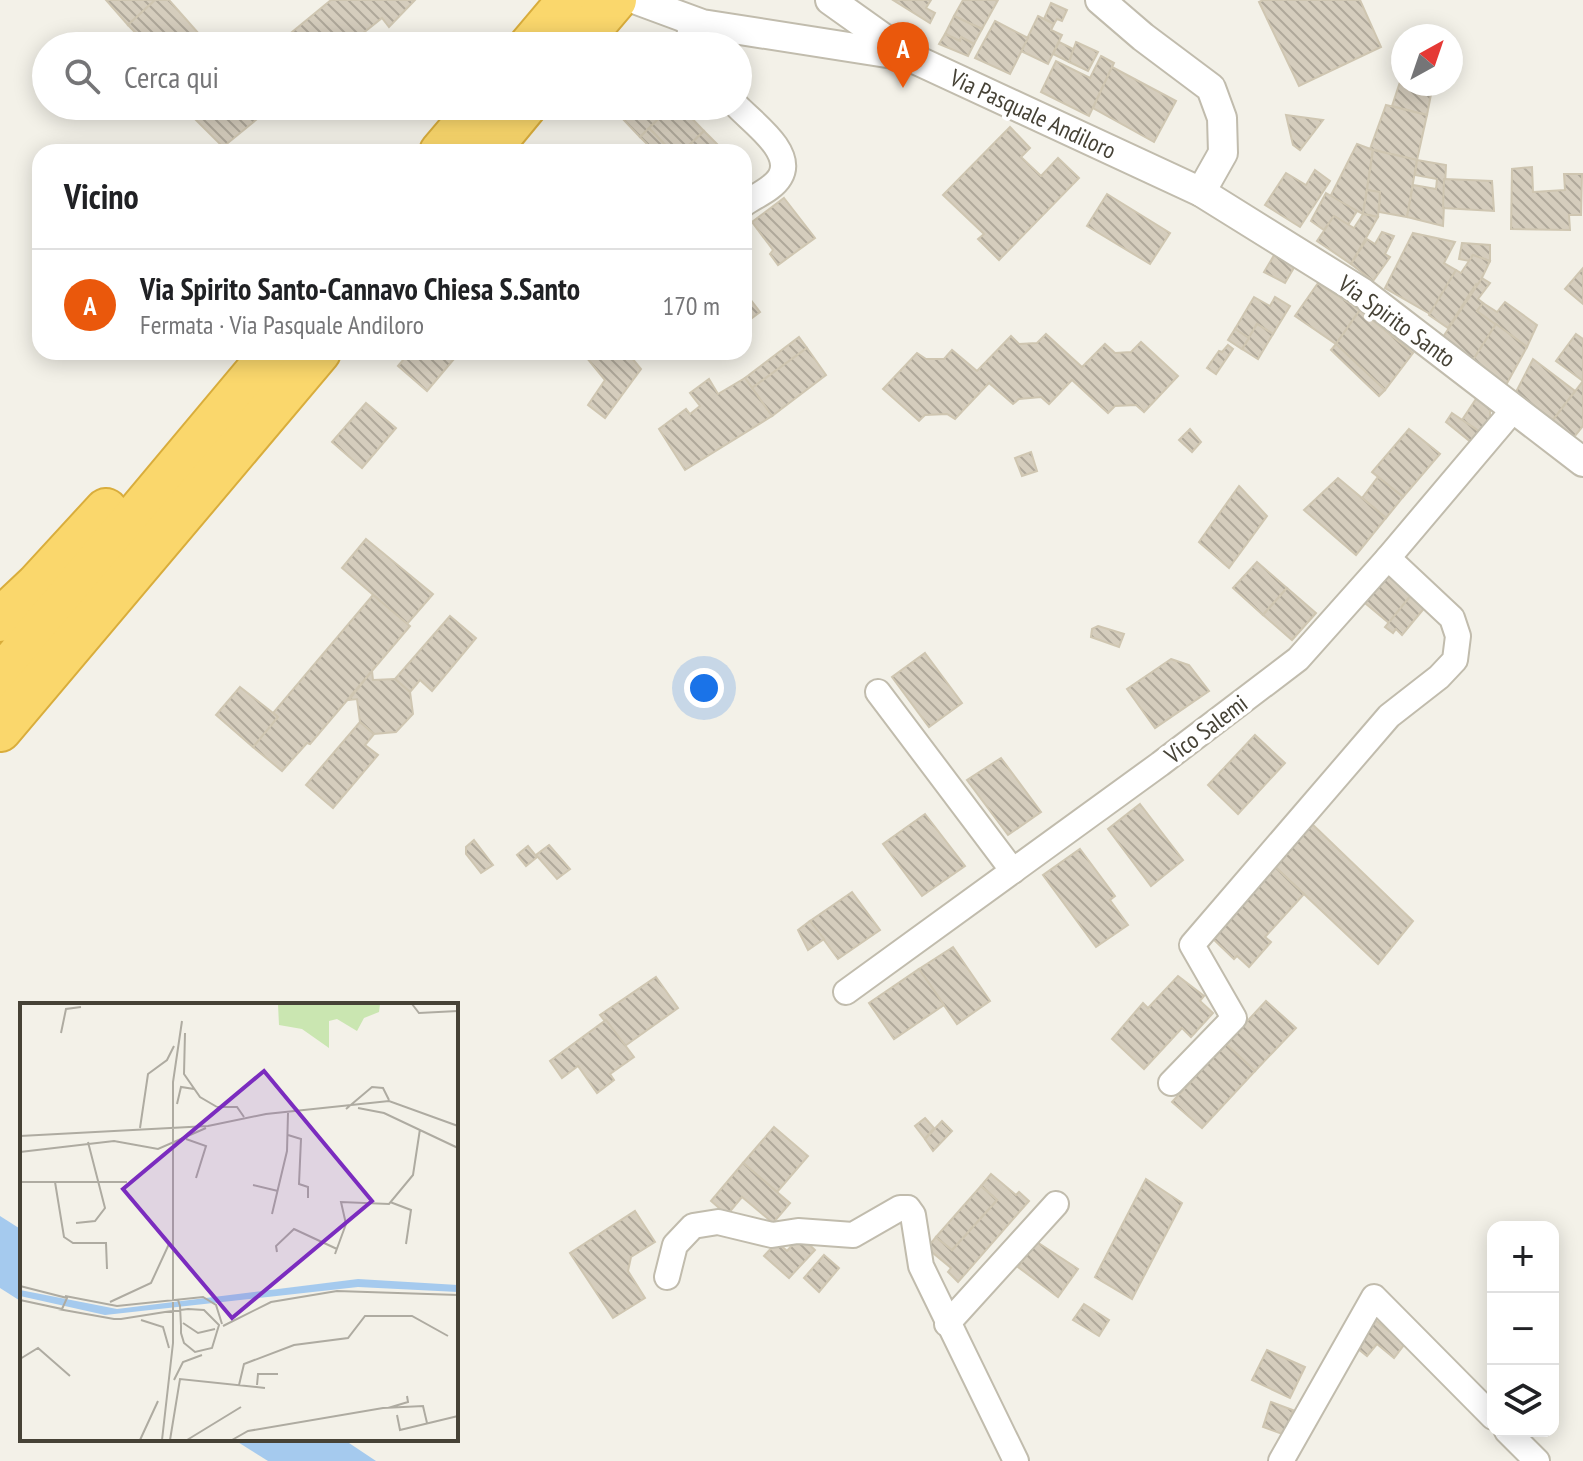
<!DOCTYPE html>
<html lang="it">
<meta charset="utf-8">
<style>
body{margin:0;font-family:"PT Sans Narrow",sans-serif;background:#f6f6f6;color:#202124}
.controls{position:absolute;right:24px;bottom:24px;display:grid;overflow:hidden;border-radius:16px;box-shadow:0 4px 20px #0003}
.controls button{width:72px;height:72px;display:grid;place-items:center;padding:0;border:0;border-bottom:2px solid #e0e0e0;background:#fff;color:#202124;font:40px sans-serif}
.compass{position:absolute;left:1391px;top:24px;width:72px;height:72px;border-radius:50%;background:#fff;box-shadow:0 4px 20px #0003;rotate:40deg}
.you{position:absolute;left:704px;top:688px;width:28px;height:28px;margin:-20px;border:6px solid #fff;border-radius:50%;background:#1a73e8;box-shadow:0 0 0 12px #1a73e833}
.badge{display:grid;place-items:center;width:52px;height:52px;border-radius:50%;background:#ea580c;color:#fff;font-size:26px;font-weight:700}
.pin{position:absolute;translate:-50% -66px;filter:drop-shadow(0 2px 4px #0008)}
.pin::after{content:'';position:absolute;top:42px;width:28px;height:24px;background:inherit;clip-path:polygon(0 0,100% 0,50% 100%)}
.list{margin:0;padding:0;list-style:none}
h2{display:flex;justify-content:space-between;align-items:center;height:104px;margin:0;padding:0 32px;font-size:34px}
h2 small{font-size:26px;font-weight:400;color:#757577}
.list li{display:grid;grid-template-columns:52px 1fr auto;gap:24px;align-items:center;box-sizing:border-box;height:112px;padding:0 32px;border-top:2px solid #e0e0e0}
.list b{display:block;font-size:30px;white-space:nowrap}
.list p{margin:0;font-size:26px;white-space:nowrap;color:#757577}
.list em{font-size:26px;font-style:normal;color:#757577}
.icon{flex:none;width:44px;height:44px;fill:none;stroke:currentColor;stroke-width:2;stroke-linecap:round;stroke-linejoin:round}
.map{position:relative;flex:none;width:1583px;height:1461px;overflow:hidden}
.search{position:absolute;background:#fff;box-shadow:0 4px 20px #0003;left:32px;top:32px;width:720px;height:88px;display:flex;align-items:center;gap:20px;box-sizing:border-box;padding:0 28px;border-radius:44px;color:#757577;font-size:30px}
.panel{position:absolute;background:#fff;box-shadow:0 4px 20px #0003;left:32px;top:144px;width:720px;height:216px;border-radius:24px}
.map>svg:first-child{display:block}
.water{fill:#a5caee}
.building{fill:url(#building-back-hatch);stroke:#cfc6b1;stroke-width:2}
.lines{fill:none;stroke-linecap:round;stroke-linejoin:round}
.minor-casing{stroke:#c1bcad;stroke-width:28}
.tertiary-casing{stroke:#c1bcad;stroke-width:32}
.motorway-casing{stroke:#d9ad3c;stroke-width:46}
.minor{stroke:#fff;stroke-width:24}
.tertiary{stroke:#fff;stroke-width:28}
.motorway{stroke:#fad76c;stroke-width:42}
.labels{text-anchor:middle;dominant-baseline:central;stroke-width:8;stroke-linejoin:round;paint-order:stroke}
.street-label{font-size:24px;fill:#464236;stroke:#fff}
.inset-road{fill:none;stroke:#aeaba1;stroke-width:2}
.view{fill:#7b2cbf;fill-opacity:0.15;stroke:#7b2cbf;stroke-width:4}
.inset-edge{fill:none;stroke:#464236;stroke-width:4}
</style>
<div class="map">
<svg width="1583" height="1461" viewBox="0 0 1583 1461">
<defs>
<pattern id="building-back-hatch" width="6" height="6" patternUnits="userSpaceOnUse" patternTransform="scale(2)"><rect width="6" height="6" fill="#d5cdbd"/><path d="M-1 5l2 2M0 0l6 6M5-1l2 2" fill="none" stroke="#afa89a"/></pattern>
</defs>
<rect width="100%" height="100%" fill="#f3f1e8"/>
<g class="water">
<path d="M0,1216l22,14v72l-22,-14z"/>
<path d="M233,1439h110l33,22h-108z"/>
</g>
<g class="building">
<path d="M106,0h49l-27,25z"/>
<path d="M155,0h14l39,44 -60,2 -20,-21z"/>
<path d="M331,0h84l-26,27 -7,-9 -35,28h-72z"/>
<path d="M893,0h38l-5,8 9,5 -5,10z"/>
<path d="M963,0h35l-16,29 -28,-13z"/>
<path d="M1263,0h97l21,47 -82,39 -40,-84z"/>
<path d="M1051,3l16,7 -5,11 -5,-2 -3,5 -10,-5z"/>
<path d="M954,16l28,13 -8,15 -13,-7 -1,4 -15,-7z"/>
<path d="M1038,16l16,8 -3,6 11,5 -14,29 -27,-13z"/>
<path d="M995,21l33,17 -18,36 -35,-16z"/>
<path d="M945,34l15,7 1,-4 13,7 -6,12 -29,-12z"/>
<path d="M1059,42l16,8 -6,12 -16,-8z"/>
<path d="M1076,42l22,10 -10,19 -19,-9z"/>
<path d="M1101,56l13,7 -25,53 -48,-24 15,-31 34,17z"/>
<path d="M1112,67l64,34 -22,41 -61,-34z"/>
<path d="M1403,73v11h30l-6,31 -35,-9z"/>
<path d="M1386,105l41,10 -10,45 -47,-11z"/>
<path d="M273,106l-50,41 -33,-33 11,-8z"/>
<path d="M632,106h40l-32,31 -19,-20z"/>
<path d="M672,106h8l24,25 -22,21h-10l-23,-24z"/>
<path d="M1286,115l37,5 -23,30 -7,-5z"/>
<path d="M1010,127l20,21 -9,9 20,19 17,-18 21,20 -80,82 -21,-21 6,-5 -41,-39z"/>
<path d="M649,128l23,24h-17l-15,-15z"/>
<path d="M704,131l18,18 -3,3h-37z"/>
<path d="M1357,144l16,6 -10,64 -33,-17z"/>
<path d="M1373,150l44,10 -10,57 -28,-5 1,-20 -13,-2z"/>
<path d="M1417,160l29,5 -3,61 -36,-9 6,-32 23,4 1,-10 -22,-4z"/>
<path d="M1532,167l1,25 32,-2 -1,-16h18l-1,41h-12l1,15 -59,-1 1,-60z"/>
<path d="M1315,170l15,11 -30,46 -35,-22 21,-32 20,12z"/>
<path d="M1444,179l48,2 2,30 -51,-3z"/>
<path d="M1367,190l13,2 -2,25 -15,-3z"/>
<path d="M1326,193l31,18 -9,14 -14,-9 -10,14 -13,-9z"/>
<path d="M1107,194l63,39 -20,31 -63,-38z"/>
<path d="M784,198l31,40 -37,27 -8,-11 3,-4 -21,-28z"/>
<path d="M1363,214l15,3 -27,47 -34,-23 17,-25 20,12z"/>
<path d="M1382,232l12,4 -9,18 5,3 -17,24 -22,-17 16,-25 8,5z"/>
<path d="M1413,233l42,9 -11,21 12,7 -26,44 -45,-26z"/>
<path d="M1462,243l28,2v16l-17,-6 -4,6 -10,-2z"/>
<path d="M1279,247l20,12 -14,24 -21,-11z"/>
<path d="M1473,255l17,6 -12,25 -2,-2 -28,44 -19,-13 27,-45 5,3z"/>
<path d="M1583,268v36l-18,-15z"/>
<path d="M1482,278l8,5 -12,16 5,4 -6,8 19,13 -23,36 -30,-23z"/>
<path d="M1318,283l42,27 -24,34 -41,-28z"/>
<path d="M744,291l16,21 -16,12z"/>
<path d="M1254,297l16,9 5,-9 15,9 -17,28 -16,-10 -8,14 -14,-9z"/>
<path d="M1505,302l32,23 -10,22 -50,-36 6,-8 14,9z"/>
<path d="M1360,310l53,43 -28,37 -49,-46z"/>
<path d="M1257,324l16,10 -15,25 -16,-10z"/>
<path d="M1496,324l31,23 -21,38 -33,-25z"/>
<path d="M1235,329l14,9 -7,11 -14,-9z"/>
<path d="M1046,334l36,33 23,-23 10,9 16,-1 10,-10 37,34 -34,36 -8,-7 -21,1 -7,7 -36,-33 -23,24 -8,-7 -22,2 -6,5 -24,-21 -34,36 -8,-5 -22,1 -6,6 -36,-32 34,-36 9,6h18l8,-9 25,21 34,-35 8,8 18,-1z"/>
<path d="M1576,334l7,5v42l-27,-20z"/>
<path d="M799,337l8,11 -55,40 -7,-10z"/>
<path d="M1336,344l49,46 -6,6 -48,-46z"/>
<path d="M1228,345l5,4 -17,25 -9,-6 12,-17 3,1z"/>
<path d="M807,348l19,27 -54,41 -20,-28z"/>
<path d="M410,352h48l1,1 -32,38 -29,-25z"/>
<path d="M582,352h45l14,17 -36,49 -17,-13 17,-25z"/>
<path d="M1533,359l42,32 -22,29 -37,-28z"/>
<path d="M745,378l27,38 -87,54 -26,-41 27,-20 4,5 10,-8 -10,-13 19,-14 9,15z"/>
<path d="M1583,381v45l-9,11 -21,-17z"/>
<path d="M1480,393l10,8v18l-10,13 -18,-12z"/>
<path d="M366,403l30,25 -34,40 -30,-26z"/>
<path d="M1452,413l28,19 -8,11 -26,-21z"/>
<path d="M1190,429l11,13 -9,10 -13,-12z"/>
<path d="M1409,429l31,25 -37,43 -31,-25z"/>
<path d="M1031,452l6,19 -15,5 -7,-18z"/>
<path d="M1378,477l25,20 -17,21 -24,-20z"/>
<path d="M1338,478l48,40 -30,37 -52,-45z"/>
<path d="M1239,486l28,30 -38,52 -30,-26z"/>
<path d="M366,539l67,55 -26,30 -65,-56z"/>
<path d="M1257,562l30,26 -24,27 -30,-27z"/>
<path d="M1384,571l28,23 -23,29 -29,-24z"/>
<path d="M1287,588l29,25 -24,27 -29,-25z"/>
<path d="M1412,594l14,12 -24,29 -6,-6 -3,4 -8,-6z"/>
<path d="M373,595l37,31 -100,118 -3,-1 -25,28 -29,-24 25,-30 -5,-4z"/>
<path d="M450,616l26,22 -44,53 -12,-11 -10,12 -15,-13z"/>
<path d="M1098,626l26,8 -5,13 -28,-10 1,-8z"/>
<path d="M925,653l37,50 -33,24 -37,-50z"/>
<path d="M1171,659l18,6 20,26 -54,37 -28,-39z"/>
<path d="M372,671l1,9 22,-1 15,13 3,22 -17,18 -22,2 -14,-12 -3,-23 -8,1z"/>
<path d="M240,687l38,30 -25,30 -37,-32z"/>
<path d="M360,722l14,12 -9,11 13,10 -45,53 -27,-23z"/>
<path d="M1255,735l30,28 -47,51 -30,-29z"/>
<path d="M1001,758l40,54 -33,23 -41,-55z"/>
<path d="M1140,804l43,56 -32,26 -43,-57z"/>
<path d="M925,814l40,52 -43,30 -39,-52z"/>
<path d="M1310,822l103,99 -35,43 -107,-101z"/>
<path d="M474,840l19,25 -12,8 -15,-19v-7z"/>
<path d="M549,845l21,24 -13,10 -21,-24z"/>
<path d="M528,846l9,11 -11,9 -9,-11z"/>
<path d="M1080,849l35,47 -5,4 18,25 -32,22 -53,-72z"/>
<path d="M1271,863l33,31 -39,43 6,5 -22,25 -12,-11 -3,3 -24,-23 47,-47 -5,-5z"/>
<path d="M852,892l28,38 -42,29 -28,-38z"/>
<path d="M810,921l14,18 -16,11 -10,-20z"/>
<path d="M953,947l37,54 -33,23 -38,-55z"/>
<path d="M919,969l25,36 -50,34 -25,-36z"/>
<path d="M1178,976l26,20 -4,5 13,12 -22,24 -9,-9 -38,41 -32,-30 31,-36 5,5z"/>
<path d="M656,977l22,31 -53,38 -25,-31z"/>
<path d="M1266,1001l30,27 -41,43 -29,-27z"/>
<path d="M606,1020l28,37 -24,17 4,6 -17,13 -19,-27 -16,12 -12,-17z"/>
<path d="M1226,1044l29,27 -53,57 -30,-26z"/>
<path d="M925,1118l9,10 -9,11 -10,-13z"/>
<path d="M942,1121l10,10 -19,20 -8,-12z"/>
<path d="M774,1127l34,29 -31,36 -34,-29z"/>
<path d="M743,1163l47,40 -17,20 -31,-26 -15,18 -16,-14z"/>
<path d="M991,1174l25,21 3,-3 10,9 -71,81 -10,-10 3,-4 -24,-20 9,-11 16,13 45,-50 -16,-14z"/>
<path d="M1146,1179l36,24 -50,96 -37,-22z"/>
<path d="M981,1186l16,14 -45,50 -16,-13z"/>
<path d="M635,1211l20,31 -24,15 -3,14 17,27 -32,20 -43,-65z"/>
<path d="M800,1236l15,14 -26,28 -25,-22 13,-14 10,9z"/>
<path d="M1037,1242l41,27 -20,28 -40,-30z"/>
<path d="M824,1255l15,13 -20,24 -15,-14z"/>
<path d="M1084,1304l25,16 -10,16 -26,-16z"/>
<path d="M1373,1318l16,13 7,-9 14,15 -16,21 -17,-14 -10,12 -15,-12z"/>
<path d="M1267,1350l38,17 -15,31 -38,-18z"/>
<path d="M1271,1402l22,8 -8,25 -22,-8z"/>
</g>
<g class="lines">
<defs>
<g id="minor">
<path d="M689,19l2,27"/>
<path d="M737,106c15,16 58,46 43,71 -7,12 -25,19 -36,27"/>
<path d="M878,692l135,179"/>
<path d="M846,992l314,-228 138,-105 90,-101 126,-149"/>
<path d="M1171,1083l63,-65 -42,-73 197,-229 50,-39 16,-17 3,-24 -6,-18 -64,-60"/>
<path d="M667,1277l8,-32 18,-19 25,-4 54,13 26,-4 55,4 47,-27h8l5,7 8,51 95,195"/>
<path d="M947,1324l109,-120"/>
<path d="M1507,1431l30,30"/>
<path d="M1281,1461l93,-164 119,120"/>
</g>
<g id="tertiary">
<path d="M637,0l65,24 204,32"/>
<path d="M830,0l80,57 291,135 162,101 220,169"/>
<path d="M1100,0l43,37 68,51 11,30 1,35 -22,39"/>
</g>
<g id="motorway">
<path d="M530,46l39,-46"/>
<path d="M576,46l39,-46"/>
<path d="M441,152l39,-46"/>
<path d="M487,152l38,-46"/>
<path d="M0,620l37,-35 69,-75"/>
<path d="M0,678l273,-326"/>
<path d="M0,730l319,-378"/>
</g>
</defs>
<use href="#minor" class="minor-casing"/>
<use href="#tertiary" class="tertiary-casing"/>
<use href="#motorway" class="motorway-casing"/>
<use href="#minor" class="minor"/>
<use href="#tertiary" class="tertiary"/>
<use href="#motorway" class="motorway"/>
</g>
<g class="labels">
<g class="street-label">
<text transform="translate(1033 114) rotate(25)">Via Pasquale Andiloro</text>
<text transform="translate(1397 321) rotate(36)">Via Spirito Santo</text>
<text transform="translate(1206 729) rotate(-37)">Vico Salemi</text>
</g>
</g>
<g transform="translate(20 1003)">
<rect width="438" height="438" fill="#f3f1e8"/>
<path d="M258,1h102l-1,8 -15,6 -7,13 -20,-12 -8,2v27l-27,-19 -23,-4z" fill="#cae6b1"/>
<path d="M338,276l100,6v7l-100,-5 -253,28 -85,-19v-6l97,19z" fill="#a5caee"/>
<path class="inset-road" d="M392,1l7,9 39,-2M41,30l5,-24 15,-2M165,30l-1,41 16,23 17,10M157,101l4,-17 13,2M197,104h20l7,10M338,105l26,5 74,35M326,106l26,-22 11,1 6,12M120,125l8,-54 19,-14 7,-14M268,132l13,4 -2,45 9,3v11M0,133l188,-10 58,-12 123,-13 69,25M166,136l20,7 -10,32M0,149l94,-11 44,8 48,-21M0,179h107M35,179l9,55 9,6h33l1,26M233,182l25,6M370,199l21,8 -5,34M252,211l15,-63 1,-38M56,220l19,-2 10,-13 -17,-66M257,249l-1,-6 18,-17 43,20M315,251l11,-30 -5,-22 48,2 24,-29 7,-46M0,283l47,12 -5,11 -42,-9M45,293l52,10 86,-9 13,8 6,19M90,299l41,-19 18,-39M38,306l56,10h7l44,-7 23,-3 16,1 15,15 -7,23 -17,4 -11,-9 -3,-10v-7l-1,-20 -2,-6M121,317l22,7 6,21M163,320l15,10 17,-4M203,323l48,-24 66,-11 121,4M0,356l18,-11 32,28M154,377l9,-18 19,-7M219,382l5,-21 50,-19 54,-7 17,-22h47l36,20M237,382l1,-11h20M368,405l20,-6 -1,-6M377,412l3,15 58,-14M120,437l18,-39M142,437l11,-97v-261l9,-61M150,437l10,-61 85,9M167,437l54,-33M212,437l16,-9 135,-23 40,-2 4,17"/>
<path class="view" d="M244,68l108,130 -140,117 -109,-129z"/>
<rect width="438" height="438" class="inset-edge"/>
</g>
</svg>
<div class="controls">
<button>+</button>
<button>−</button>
<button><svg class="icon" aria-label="layers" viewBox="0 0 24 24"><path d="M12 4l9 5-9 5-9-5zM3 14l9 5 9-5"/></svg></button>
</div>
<svg class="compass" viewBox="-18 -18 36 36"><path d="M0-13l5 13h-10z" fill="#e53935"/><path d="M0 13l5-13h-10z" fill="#757577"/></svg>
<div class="you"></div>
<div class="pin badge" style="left:903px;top:88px">A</div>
<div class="search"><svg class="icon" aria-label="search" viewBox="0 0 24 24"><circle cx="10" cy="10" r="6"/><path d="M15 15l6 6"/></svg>Cerca qui</div>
<section class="panel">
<h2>Vicino<small></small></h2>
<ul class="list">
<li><span class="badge">A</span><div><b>Via Spirito Santo-Cannavo Chiesa S.Santo</b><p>Fermata · Via Pasquale Andiloro</p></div><em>170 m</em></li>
</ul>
</section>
</div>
